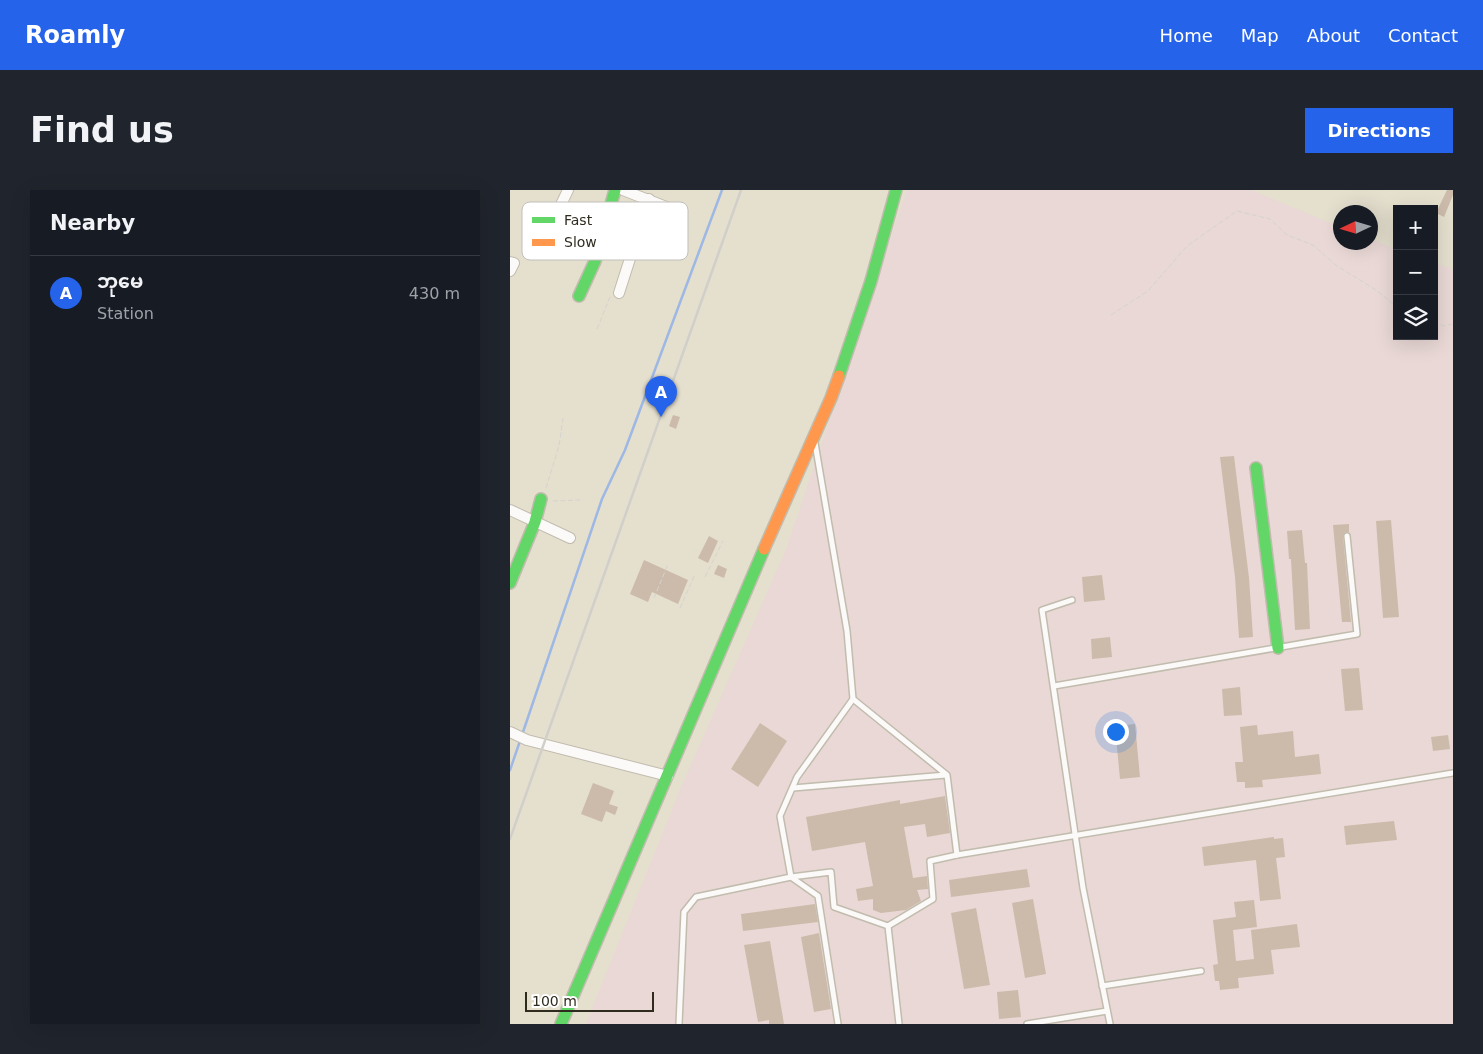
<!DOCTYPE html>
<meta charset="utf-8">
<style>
body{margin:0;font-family:"DejaVu Sans","Noto Sans Myanmar",sans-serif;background:#20242c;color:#f1f3f6}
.controls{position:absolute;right:15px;top:15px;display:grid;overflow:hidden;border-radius:0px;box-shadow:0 5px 20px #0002}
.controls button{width:45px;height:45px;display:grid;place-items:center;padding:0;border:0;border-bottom:1px solid #363941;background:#171b24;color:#f1f3f6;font:25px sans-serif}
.compass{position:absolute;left:823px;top:15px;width:45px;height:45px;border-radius:50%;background:#171b24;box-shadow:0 5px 20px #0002;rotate:266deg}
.scale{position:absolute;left:15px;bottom:12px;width:129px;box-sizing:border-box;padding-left:5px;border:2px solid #2f2b1f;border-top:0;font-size:14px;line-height:18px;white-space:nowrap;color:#2f2b1f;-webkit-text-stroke:4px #fff;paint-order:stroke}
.you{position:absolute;left:605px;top:541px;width:18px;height:18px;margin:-12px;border:4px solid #fff;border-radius:50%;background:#1a73e8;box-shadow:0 0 0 8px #1a73e833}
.badge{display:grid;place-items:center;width:32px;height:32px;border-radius:50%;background:#2563eb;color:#fff;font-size:16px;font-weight:700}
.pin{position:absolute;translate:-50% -41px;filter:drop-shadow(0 1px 2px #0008)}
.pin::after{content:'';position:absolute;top:26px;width:18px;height:15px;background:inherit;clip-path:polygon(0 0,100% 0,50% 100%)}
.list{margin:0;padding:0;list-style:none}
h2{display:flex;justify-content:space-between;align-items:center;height:65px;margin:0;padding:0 20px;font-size:21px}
h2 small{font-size:16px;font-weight:400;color:#9ea1a6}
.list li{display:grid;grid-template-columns:32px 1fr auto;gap:15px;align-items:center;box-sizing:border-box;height:75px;padding:0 20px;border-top:1px solid #363941}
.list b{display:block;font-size:19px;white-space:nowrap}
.list p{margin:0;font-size:16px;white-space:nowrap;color:#9ea1a6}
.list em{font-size:16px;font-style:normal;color:#9ea1a6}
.icon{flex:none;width:28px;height:28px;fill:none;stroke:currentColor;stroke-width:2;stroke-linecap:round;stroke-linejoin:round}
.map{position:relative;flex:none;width:943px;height:834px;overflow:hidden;border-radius:0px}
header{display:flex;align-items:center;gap:30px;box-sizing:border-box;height:70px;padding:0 25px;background:#2563eb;color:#fff}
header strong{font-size:24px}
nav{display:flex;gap:28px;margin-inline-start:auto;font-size:18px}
.intro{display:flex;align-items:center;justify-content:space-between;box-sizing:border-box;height:120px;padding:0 30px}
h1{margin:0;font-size:35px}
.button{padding:12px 22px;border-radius:0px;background:#2563eb;color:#fff;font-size:18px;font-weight:700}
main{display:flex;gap:30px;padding:0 30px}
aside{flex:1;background:#171b24;border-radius:0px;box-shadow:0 5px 20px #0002}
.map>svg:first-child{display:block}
.education{fill:#e9d8d5}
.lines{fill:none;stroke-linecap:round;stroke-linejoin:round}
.stream{stroke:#9db8e4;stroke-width:2.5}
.building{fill:#ccbbab}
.lane-casing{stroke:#c1bcae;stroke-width:8}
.street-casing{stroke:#c1bcae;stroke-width:12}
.fast-casing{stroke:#c1bcae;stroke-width:14}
.slow-casing{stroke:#c1bcae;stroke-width:14}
.path{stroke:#d5d3ce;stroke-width:1;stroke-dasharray:5 2.5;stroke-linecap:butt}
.lane{stroke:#fbfaf8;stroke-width:5}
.street{stroke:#fbfaf8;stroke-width:10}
.fast{stroke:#63d668;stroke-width:11}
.slow{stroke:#ff974d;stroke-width:11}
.rail{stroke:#d1cfca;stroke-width:2.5}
.key{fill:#fff;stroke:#c1bfbc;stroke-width:1}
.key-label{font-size:14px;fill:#2f2b1f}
</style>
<header>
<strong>Roamly</strong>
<nav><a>Home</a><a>Map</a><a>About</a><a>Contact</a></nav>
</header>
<div class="intro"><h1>Find us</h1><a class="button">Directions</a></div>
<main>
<aside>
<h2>Nearby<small></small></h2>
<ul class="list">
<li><span class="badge">A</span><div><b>ဘုမေ</b><p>Station</p></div><em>430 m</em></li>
</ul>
</aside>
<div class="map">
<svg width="943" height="834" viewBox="0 0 943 834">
<rect width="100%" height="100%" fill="#e5dfce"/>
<path class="education" d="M397,0h344l89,37 1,15h30v-3l26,11v86h37v-73l19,6v755h-867l94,-234 106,-240z"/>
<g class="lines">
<g class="stream">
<path d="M12,545l80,-236 23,-49 97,-260"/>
<path d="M0,580l10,-29"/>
</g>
</g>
<g class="building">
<path d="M937,0h6v5l-9,22 -8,-4z"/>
<path d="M163,225l7,2 -4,12 -7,-3z"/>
<path d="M724,266l15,122 4,59 -14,1 -4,-61 -15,-120z"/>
<path d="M881,330l8,97 -16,1 -7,-97z"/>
<path d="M839,334v8h-4l-2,4 8,86h-9l-9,-97z"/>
<path d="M792,340l3,33h2l3,66 -15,1 -4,-71h-2l-2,-28z"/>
<path d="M199,346l9,5 -10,22 -10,-5z"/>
<path d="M134,370l44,20 -10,24 -26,-12 -4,10 -18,-8z"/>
<path d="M208,375l9,4 -3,9 -10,-4z"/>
<path d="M592,385l3,25 -21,2 -2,-25z"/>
<path d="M600,447l2,20 -20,2 -1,-20z"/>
<path d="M849,478l4,42 -18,1 -4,-42z"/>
<path d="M730,497l2,28 -18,1 -2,-27z"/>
<path d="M250,533l27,18 -29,46 -27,-18z"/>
<path d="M625,534l5,53 -20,2 -5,-53z"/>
<path d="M747,535l1,10 35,-4 2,26 24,-3 2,20 -59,6 1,7 -18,1v-6h-8l-2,-20h8l-3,-35z"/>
<path d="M938,545l2,14 -17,2 -2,-14z"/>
<path d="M83,593l21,8 -5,13 9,3 -3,8 -9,-4 -4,11 -21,-8z"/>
<path d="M435,606l5,37 -23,4 -2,-13 -21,3 9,51 14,-2 1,13 -11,1 4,11 -15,9 -25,3 -8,-3v-11l-15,2 -2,-12 17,-3 -8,-44 -53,9 -6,-34 94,-17v4z"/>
<path d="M884,631l3,19 -51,5 -2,-19z"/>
<path d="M764,647v2l9,-1 2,19 -9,1 5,41 -21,2 -4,-41 -52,6 -2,-19z"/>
<path d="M517,679l3,18 -79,10 -2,-17z"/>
<path d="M523,709l13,75 -21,4 -13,-75z"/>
<path d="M744,710l3,27 -24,3 3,31 18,-2 -3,-29 46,-6 3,23 -29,3 3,24 -36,4 1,10 -19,2 -1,-9h-4l-2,-16 5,-1 -5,-44 23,-3 -2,-15z"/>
<path d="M305,714l3,18 -75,9 -2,-17z"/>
<path d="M466,718l14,77 -26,4 -13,-76z"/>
<path d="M309,743l12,76 -17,3 -13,-75z"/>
<path d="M260,751l14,83h-15v-4l-11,2 -14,-77z"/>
<path d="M508,800l3,27 -22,2 -2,-27z"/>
</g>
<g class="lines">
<defs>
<g id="lane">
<path d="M305,253l32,188 6,68 -56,78 -17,39 11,61 40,-5 3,35 54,19 11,98"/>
<path d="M562,410l-30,10 41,278 27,136"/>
<path d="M544,496l303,-52 -10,-98"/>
<path d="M343,509l94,76 10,80 -27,6 3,38 -45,27"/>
<path d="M283,598l153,-13"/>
<path d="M447,665l496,-82"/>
<path d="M592,796l99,-15"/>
<path d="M169,834l5,-112 12,-15 95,-20 27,19 20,128"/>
<path d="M517,834l80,-13"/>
</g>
<g id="street">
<path d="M113,0l56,22"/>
<path d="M33,52l25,-52"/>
<path d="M0,72l4,1 -4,8"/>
<path d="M109,103l30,-94"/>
<path d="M0,320l60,28"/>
<path d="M0,542l17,8 141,36"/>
</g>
<g id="fast">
<path d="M69,106l16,-35 20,-71"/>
<path d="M329,186l32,-95 25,-91"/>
<path d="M746,278l22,180"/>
<path d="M0,393l25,-61 6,-23"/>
<path d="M51,834l203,-475"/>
</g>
<path id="slow" d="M254,359l67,-151 8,-22"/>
</defs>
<use href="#lane" class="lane-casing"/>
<use href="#street" class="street-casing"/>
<use href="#fast" class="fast-casing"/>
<use href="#slow" class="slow-casing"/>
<g class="path">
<path d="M601,125l37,-24 39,-45 50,-35 33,8 17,16 26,10 24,21 39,24 21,17"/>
<path d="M924,131l9,5 10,-2"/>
<path d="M87,139l13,-32"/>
<path d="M36,298l13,-42 4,-28"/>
<path d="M43,311l27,-1"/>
<path d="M195,387l18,-36"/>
<path d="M144,408l14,-34"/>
<path d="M170,418l15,-34"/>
</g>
<use href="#lane" class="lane"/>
<use href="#street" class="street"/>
<use href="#fast" class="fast"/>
<use href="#slow" class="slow"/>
<path class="rail" d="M0,649l231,-649"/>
</g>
<rect x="12" y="12" width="166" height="58" rx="8" class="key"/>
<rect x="22" y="27" width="23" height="6" fill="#63d668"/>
<rect x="22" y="49" width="23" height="7" fill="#ff974d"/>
<g class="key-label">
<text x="54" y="35">Fast</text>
<text x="54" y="57">Slow</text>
</g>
</svg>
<div class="controls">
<button>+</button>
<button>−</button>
<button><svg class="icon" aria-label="layers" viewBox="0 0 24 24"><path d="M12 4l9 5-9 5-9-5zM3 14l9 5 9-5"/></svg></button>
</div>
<svg class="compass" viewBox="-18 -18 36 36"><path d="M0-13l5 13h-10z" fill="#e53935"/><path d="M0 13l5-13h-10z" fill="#9ea1a6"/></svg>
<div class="scale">100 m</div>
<div class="you"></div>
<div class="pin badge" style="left:151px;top:227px">A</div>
</div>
</main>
